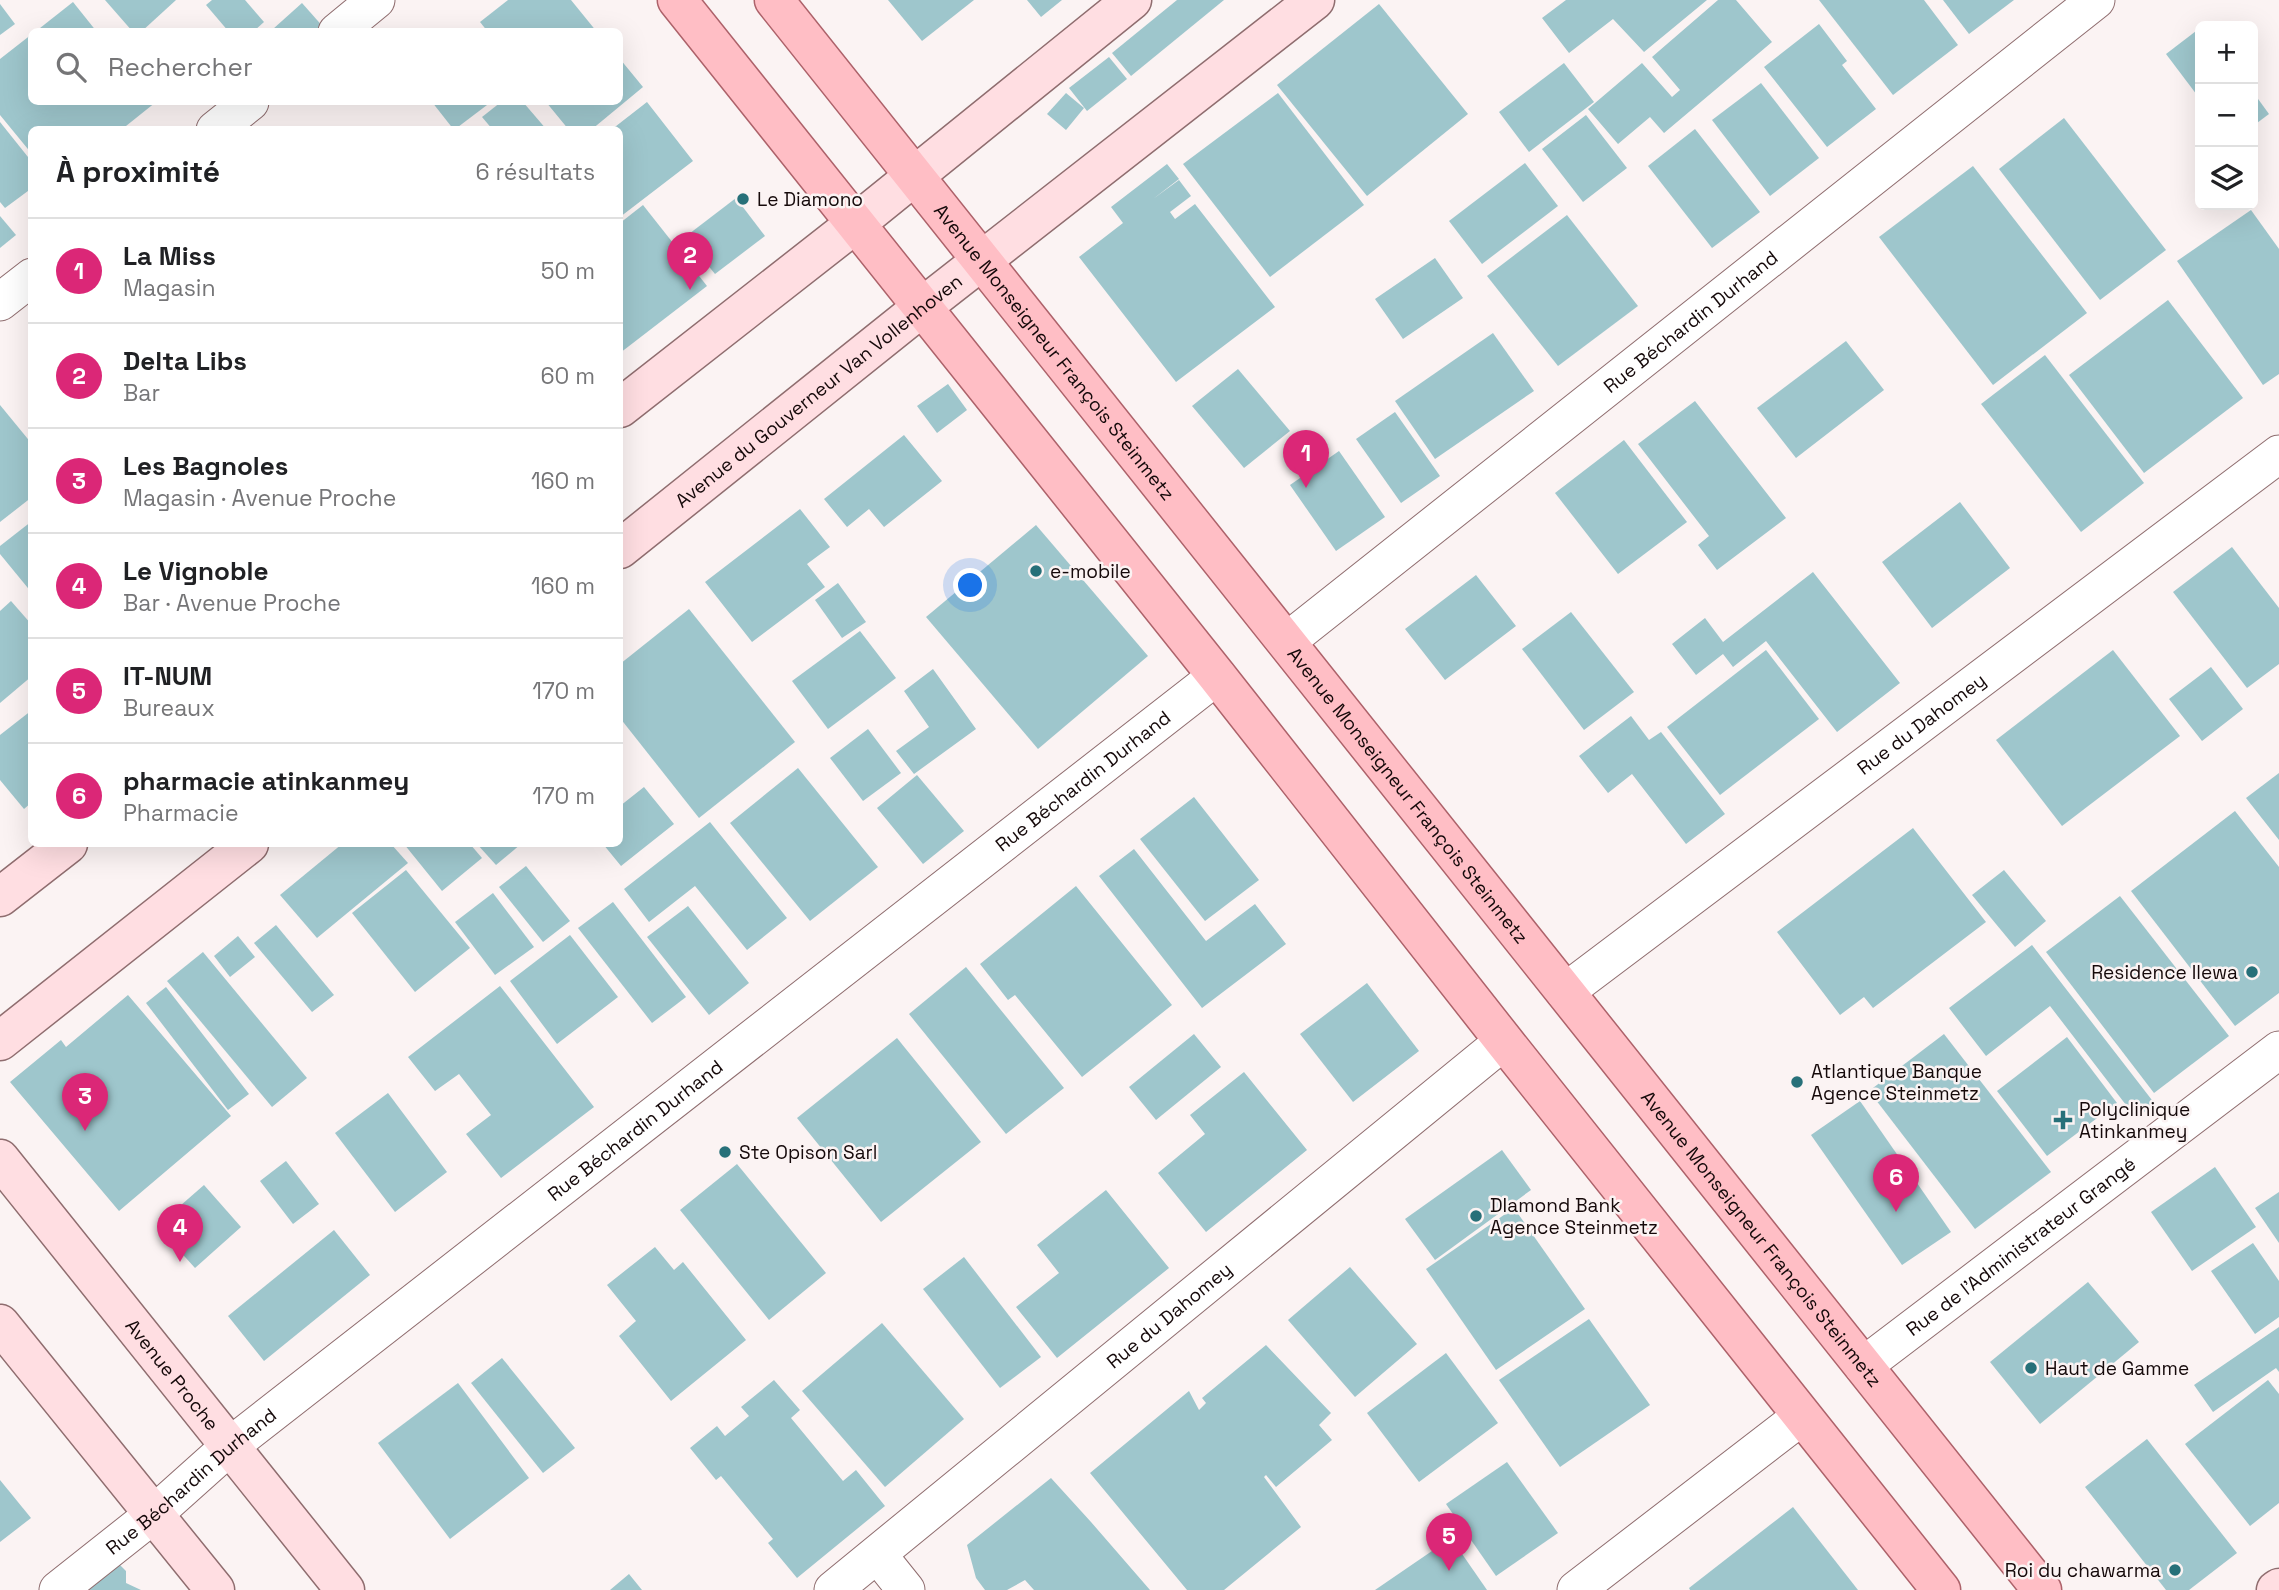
<!DOCTYPE html>
<html lang="fr">
<meta charset="utf-8">
<style>
body{margin:0;font-family:"Space Grotesk",sans-serif;background:#f6f6f6;color:#202124}
.controls{position:absolute;right:21px;top:21px;display:grid;overflow:hidden;border-radius:10px;box-shadow:0 7px 28px #0002}
.controls button{width:63px;height:63px;display:grid;place-items:center;padding:0;border:0;border-bottom:2px solid #e0e0e0;background:#fff;color:#202124;font:35px sans-serif}
.you{position:absolute;left:971px;top:586px;width:24px;height:24px;margin:-18px;border:5px solid #fff;border-radius:50%;background:#1a73e8;box-shadow:0 0 0 10px #1a73e833}
.badge{display:grid;place-items:center;width:46px;height:46px;border-radius:50%;background:#db2777;color:#fff;font-size:23px;font-weight:700}
.pin{position:absolute;translate:-50% -58px;filter:drop-shadow(0 2px 4px #0008)}
.pin::after{content:'';position:absolute;top:37px;width:24px;height:21px;background:inherit;clip-path:polygon(0 0,100% 0,50% 100%)}
.list{margin:0;padding:0;list-style:none}
h2{display:flex;justify-content:space-between;align-items:center;height:91px;margin:0;padding:0 28px;font-size:30px}
h2 small{font-size:23px;font-weight:400;color:#757577}
.list li{display:grid;grid-template-columns:46px 1fr auto;gap:21px;align-items:center;box-sizing:border-box;height:105px;padding:0 28px;border-top:2px solid #e0e0e0}
.list b{display:block;font-size:26px;white-space:nowrap}
.list p{margin:0;font-size:23px;white-space:nowrap;color:#757577}
.list em{font-size:23px;font-style:normal;color:#757577}
.icon{flex:none;width:38px;height:38px;fill:none;stroke:currentColor;stroke-width:2;stroke-linecap:round;stroke-linejoin:round}
.map{position:relative;flex:none;width:2279px;height:1590px;overflow:hidden}
.search{position:absolute;background:#fff;box-shadow:0 7px 28px #0002;left:28px;top:28px;width:595px;height:77px;display:flex;align-items:center;gap:18px;box-sizing:border-box;padding:0 24px;border-radius:10px;color:#757577;font-size:26px}
.panel{position:absolute;background:#fff;box-shadow:0 7px 28px #0002;left:28px;top:126px;width:595px;height:721px;border-radius:10px}
.map>svg:first-child{display:block}
.building{fill:#9ec6cc}
.lines{fill:none;stroke-linecap:round;stroke-linejoin:round}
.street-casing{stroke:#8f6d6f;stroke-width:39}
.secondary-casing{stroke:#8f6d6f;stroke-width:41}
.primary-casing{stroke:#ad626a;stroke-width:41}
.street{stroke:#fff;stroke-width:37}
.secondary{stroke:#ffdee2;stroke-width:38}
.primary{stroke:#ffbec5;stroke-width:38}
.poi-dot{fill:#277079;stroke:#fbf3f3;stroke-width:2.5}
.labels{text-anchor:middle;dominant-baseline:central;stroke-width:5;stroke-linejoin:round;paint-order:stroke}
.poi-label{font-size:19px;fill:#15090a;stroke:#fbf3f3;text-anchor:start}
.street-label{font-size:19px;fill:#15090a;stroke:#fbf3f3}
</style>
<div class="map">
<svg width="2279" height="1590" viewBox="0 0 2279 1590">
<rect width="100%" height="100%" fill="#fbf3f3"/>
<g class="building">
<path d="M105,0h71l-35,32h-8z"/>
<path d="M212,0h33l19,22 -11,10h-24l-23,-27z"/>
<path d="M508,0h63l26,32h-109l-8,-10z"/>
<path d="M888,0h86l-52,41z"/>
<path d="M1027,0h35l-21,17z"/>
<path d="M1177,0h47l-93,76 -19,-23z"/>
<path d="M1566,0h141l-63,52 -31,-33 -44,34 -27,-35z"/>
<path d="M1718,0h18l36,42 -108,91 -14,-16 -32,27 -30,-35 54,-46 30,34 8,-7 -28,-33z"/>
<path d="M1819,0h105l34,45 -65,50z"/>
<path d="M1943,0h71l-45,34z"/>
<path d="M73,2l24,30h-62z"/>
<path d="M302,3l23,26 -3,3h-47l-2,-3z"/>
<path d="M0,4l15,20 -15,11z"/>
<path d="M1379,4l89,110 -101,82 -90,-111z"/>
<path d="M1819,24l28,37 -5,4 34,44 -49,38 -63,-80z"/>
<path d="M2200,28v71l-34,-45z"/>
<path d="M32,34v68h124l-35,28h-89v24l-32,-39v-56z"/>
<path d="M1109,57l18,22 -40,32 -18,-23z"/>
<path d="M620,59l23,28 -52,43h-22l-23,-28h74z"/>
<path d="M1564,63l30,39 -65,50 -30,-40z"/>
<path d="M1761,83l58,75 -49,38 -58,-76z"/>
<path d="M2253,92l16,22 -16,12z"/>
<path d="M1066,93l18,15 -18,22 -19,-16z"/>
<path d="M1278,93l86,112 -94,72 -87,-113z"/>
<path d="M432,102h59l-37,28z"/>
<path d="M501,102h22l24,28h-54l-11,-13z"/>
<path d="M647,102l46,59 -73,56v-87h-9z"/>
<path d="M1586,115l41,53 -44,34 -41,-53z"/>
<path d="M2064,118l102,132 -66,50 -101,-131z"/>
<path d="M0,122l32,40v26l-27,20 -5,-6z"/>
<path d="M1695,129l65,83 -48,36 -64,-82z"/>
<path d="M1525,163l33,43 -76,58 -33,-43z"/>
<path d="M1167,164l12,15 -26,20 26,-19 12,16 -21,16 5,7 20,-15 80,103 -99,75 -97,-125 44,-34 -12,-16z"/>
<path d="M1973,166l114,147 -94,72 -114,-148z"/>
<path d="M736,198l29,38 -50,38 -30,-37z"/>
<path d="M643,205l64,81 -87,67v-130z"/>
<path d="M2251,210l28,39v125l-16,11 -86,-124z"/>
<path d="M1567,215l71,91 -80,60 -71,-90z"/>
<path d="M0,216l16,19 -16,13z"/>
<path d="M1435,258l28,40 -60,41 -28,-40z"/>
<path d="M2168,300l75,98 -99,75 -75,-98z"/>
<path d="M1493,333l41,58 -99,68 -40,-58z"/>
<path d="M1846,341l38,49 -88,68 -39,-50z"/>
<path d="M2045,355l99,128 -63,49 -100,-128z"/>
<path d="M1238,369l52,62 -46,37 -52,-62z"/>
<path d="M948,384l19,26 -30,23 -20,-27z"/>
<path d="M1695,401l91,117 -69,52 -19,-25 11,-9 -71,-92z"/>
<path d="M0,405l32,39v53l-32,25z"/>
<path d="M1395,412l45,64 -39,27 -45,-64z"/>
<path d="M904,435l38,46 -58,46 -15,-18 -22,18 -23,-28z"/>
<path d="M1624,440l63,82 -69,52 -63,-81z"/>
<path d="M1339,451l46,66 -49,34 -46,-66z"/>
<path d="M1960,502l50,66 -78,60 -50,-66z"/>
<path d="M800,509l30,38 -23,17 18,23 -73,55 -47,-60z"/>
<path d="M32,521v72l-32,-39v-8z"/>
<path d="M1036,525l112,131 -110,93 -112,-132z"/>
<path d="M2232,547l47,61v56l-32,24 -74,-96z"/>
<path d="M1813,572l87,111 -63,49 -71,-91 -33,26 -10,-13 -27,21 -24,-31 33,-26 18,24z"/>
<path d="M1476,575l40,51 -71,54 -40,-51z"/>
<path d="M838,583l28,39 -24,16 -27,-38z"/>
<path d="M11,601l21,24v51l-32,27v-92z"/>
<path d="M689,609l106,133 -96,76 -79,-100v-54z"/>
<path d="M1571,612l63,80 -50,38 -62,-81z"/>
<path d="M860,631l36,47 -68,51 -36,-48z"/>
<path d="M1766,650l53,69 -99,76 -53,-68z"/>
<path d="M2113,650l67,86 -118,90 -66,-86z"/>
<path d="M2211,667l32,42 -41,32 -33,-42z"/>
<path d="M933,669l43,60 -62,45 -18,-23 33,-24 -25,-36z"/>
<path d="M32,710v92l-8,7 -24,-29v-45z"/>
<path d="M1631,716l18,24 12,-8 64,82 -39,30 -54,-70 -24,19 -29,-37z"/>
<path d="M868,729l33,44 -38,28 -33,-43z"/>
<path d="M798,768l80,99 -68,54 -80,-98z"/>
<path d="M2279,773v67l-33,-42z"/>
<path d="M917,775l47,56 -41,33 -46,-56z"/>
<path d="M644,787l30,37 -53,42 -18,-22h17v-38z"/>
<path d="M1194,797l65,83 -54,41 -65,-82z"/>
<path d="M2235,811l44,56v126l-44,33 -104,-135z"/>
<path d="M710,822l77,96 -40,32 -52,-64 -46,36 -25,-33z"/>
<path d="M1913,828l73,94 -113,86 -9,-11 -24,18 -63,-83z"/>
<path d="M342,844h49l17,19 -91,75 -37,-43z"/>
<path d="M404,844h66l12,14 -40,33z"/>
<path d="M477,844h44l-25,21z"/>
<path d="M1134,849l72,92 49,-37 31,40 -84,64 -103,-132z"/>
<path d="M526,866l44,55 -27,21 -44,-55z"/>
<path d="M406,870l64,78 -55,44 -63,-79z"/>
<path d="M2004,870l42,51 -31,26 -43,-52z"/>
<path d="M1076,886l96,119 -90,72 -67,-82 -7,5 -28,-36z"/>
<path d="M493,893l41,54 -39,28 -40,-53z"/>
<path d="M2120,896l109,140 -75,57 -108,-141z"/>
<path d="M613,902l73,95 -34,26 -74,-95z"/>
<path d="M688,906l61,77 -40,32 -62,-78z"/>
<path d="M276,925l58,70 -22,17 -58,-69z"/>
<path d="M570,935l48,62 -61,47 -47,-63z"/>
<path d="M238,936l17,21 -25,20 -16,-21z"/>
<path d="M2032,945l123,159 -19,14 -86,-112 -64,50 -37,-48z"/>
<path d="M203,952l104,126 -35,29 -105,-126z"/>
<path d="M966,967l98,121 -58,46 -97,-120z"/>
<path d="M1367,983l52,68 -66,51 -53,-68z"/>
<path d="M500,986l94,121 -93,71 -35,-44 25,-19 -32,-41 -24,17 -27,-34z"/>
<path d="M166,987l83,107 -21,16 -82,-107z"/>
<path d="M128,995l103,121 -112,95 -109,-129 51,-42 5,7z"/>
<path d="M1194,1034l27,33 -65,53 -27,-33z"/>
<path d="M1944,1034l107,138 -76,57 -106,-138z"/>
<path d="M2067,1037l50,66 -70,53 -50,-65z"/>
<path d="M897,1038l84,104 -100,80 -84,-104z"/>
<path d="M1244,1072l63,78 -101,82 -48,-59 47,-39 -15,-19z"/>
<path d="M388,1093l59,79 -52,40 -60,-79z"/>
<path d="M1860,1101l91,131 -49,33 -91,-130z"/>
<path d="M1502,1150l29,40 -96,70 -30,-41z"/>
<path d="M286,1161l33,43 -26,20 -33,-43z"/>
<path d="M737,1164l89,109 -57,47 -89,-110z"/>
<path d="M2215,1167l41,60 -64,44 -41,-59z"/>
<path d="M204,1185l37,42 -46,41 -38,-42z"/>
<path d="M1106,1190l63,78 -112,90 -41,-51 43,-34 -22,-28z"/>
<path d="M2279,1192v51l-24,-35z"/>
<path d="M1514,1208l71,101 -89,61 -70,-101z"/>
<path d="M334,1230l36,45 -106,86 -36,-45z"/>
<path d="M2253,1243l26,38v36l-24,17 -44,-63z"/>
<path d="M655,1247l19,23 9,-8 63,78 -75,61 -52,-65 17,-15 -29,-36z"/>
<path d="M964,1257l77,100 -41,31 -77,-99z"/>
<path d="M1350,1267l67,77 -62,53 -67,-77z"/>
<path d="M2088,1282l51,60 -99,82 -50,-62z"/>
<path d="M1589,1319l61,86 -90,62 -61,-87z"/>
<path d="M882,1323l82,96 -79,68 -83,-96z"/>
<path d="M2279,1327v45l-3,-4 -63,44 -19,-27z"/>
<path d="M1266,1345l65,68 -12,12 13,15 -56,47 -10,-12 -2,2 37,50 -77,63h-37l-97,-117 99,-82 10,19 7,-7 -4,-5z"/>
<path d="M1446,1353l52,70 -79,59 -52,-69z"/>
<path d="M502,1358l73,90 -32,25 -72,-90z"/>
<path d="M774,1380l26,30 -9,8 52,63 13,-11 29,36 -88,72 -29,-35 5,-4 -52,-63 -5,4 -26,-32 27,-22 8,10 24,-20 -8,-9z"/>
<path d="M2268,1380l11,14v109l-29,23 -65,-82z"/>
<path d="M458,1383l71,95 -79,61 -72,-96z"/>
<path d="M2147,1439l90,114 -48,37h-23l-81,-103z"/>
<path d="M1507,1462l51,71 -62,43 -50,-72z"/>
<path d="M1051,1478l40,44 59,68h-116l-9,-10 -18,10h-22l-9,-12 -9,-33z"/>
<path d="M0,1480l31,38 -31,24z"/>
<path d="M1793,1507l65,83h-168l-1,-2z"/>
<path d="M1451,1538l36,52h-112z"/>
<path d="M111,1556l15,15v12l15,7h-74z"/>
<path d="M629,1574l13,16h-32z"/>
</g>
<g class="lines">
<defs>
<g id="street">
<path d="M337,32l39,-32"/>
<path d="M215,130l35,-28"/>
<path d="M0,302l32,-25"/>
<path id="s1" d="M1286,642l810,-642"/>
<path id="s2" d="M1565,992l714,-538"/>
<path id="s3" d="M1863,1366l416,-316"/>
<path d="M878,1555l28,35"/>
<path id="s4" d="M58,1590l96,-76 76,-68 987,-770"/>
<path id="s5" d="M833,1590l671,-549"/>
<path d="M1576,1590l226,-174"/>
</g>
<g id="secondary">
<path d="M620,408l235,-184 277,-224"/>
<path id="s6" d="M620,549l301,-241 394,-308"/>
<path d="M0,897l68,-53"/>
<path d="M0,1041l249,-197"/>
<path id="s7" d="M0,1159l345,431"/>
<path d="M0,1324l215,266"/>
<path d="M2276,1590l3,-2"/>
</g>
<g id="primary">
<path d="M677,0l540,676 287,365 437,549"/>
<path id="s8" d="M774,0l1268,1590"/>
</g>
</defs>
<use href="#street" class="street-casing"/>
<use href="#secondary" class="secondary-casing"/>
<use href="#primary" class="primary-casing"/>
<use href="#street" class="street"/>
<use href="#secondary" class="secondary"/>
<use href="#primary" class="primary"/>
</g>
<g class="poi-dot">
<circle cx="743" cy="199" r="7"/>
<circle cx="1036" cy="571" r="7"/>
<circle cx="2252" cy="972" r="7"/>
<circle cx="1797" cy="1082" r="7"/>
<path d="M2059.5 1109.5h7v7h7v7h-7v7h-7v-7h-7v-7h7z"/>
<circle cx="725" cy="1152" r="7"/>
<circle cx="1476" cy="1216" r="7"/>
<circle cx="2031" cy="1368" r="7"/>
<circle cx="2175" cy="1570" r="7"/>
</g>
<g class="labels">
<g class="poi-label">
<text x="757" y="199">Le Diamono</text>
<text x="1050" y="571">e-mobile</text>
<text x="2238" y="972" text-anchor="end">Residence Ilewa</text>
<text x="1811" y="1071">Atlantique Banque<tspan x="1811" dy="22">Agence Steinmetz</tspan></text>
<text x="2079" y="1109">Polyclinique<tspan x="2079" dy="22">Atinkanmey</tspan></text>
<text x="739" y="1152">Ste Opison Sarl</text>
<text x="1490" y="1205">DIamond Bank<tspan x="1490" dy="22">Agence Steinmetz</tspan></text>
<text x="2045" y="1368">Haut de Gamme</text>
<text x="2161" y="1570" text-anchor="end">Roi du chawarma</text>
</g>
<g class="street-label">
<text stroke="none"><textPath href="#s1" startOffset="516">Rue Béchardin Durhand</textPath></text>
<text stroke="none"><textPath href="#s8" startOffset="450">Avenue Monseigneur François Steinmetz</textPath></text>
<text stroke="none"><textPath href="#s6" startOffset="254">Avenue du Gouverneur Van Vollenhoven</textPath></text>
<text stroke="none"><textPath href="#s2" startOffset="446">Rue du Dahomey</textPath></text>
<text stroke="none"><textPath href="#s4" startOffset="1306">Rue Béchardin Durhand</textPath></text>
<text stroke="none"><textPath href="#s8" startOffset="1017">Avenue Monseigneur François Steinmetz</textPath></text>
<text stroke="none"><textPath href="#s4" startOffset="738">Rue Béchardin Durhand</textPath></text>
<text stroke="none"><textPath href="#s8" startOffset="1584">Avenue Monseigneur François Steinmetz</textPath></text>
<text stroke="none"><textPath href="#s3" startOffset="198">Rue de l'Administrateur Grangé</textPath></text>
<text stroke="none"><textPath href="#s5" startOffset="434">Rue du Dahomey</textPath></text>
<text stroke="none"><textPath href="#s7" startOffset="276">Avenue Proche</textPath></text>
<text stroke="none"><textPath href="#s4" startOffset="172">Rue Béchardin Durhand</textPath></text>
</g>
</g>
</svg>
<div class="controls">
<button>+</button>
<button>−</button>
<button><svg class="icon" aria-label="layers" viewBox="0 0 24 24"><path d="M12 4l9 5-9 5-9-5zM3 14l9 5 9-5"/></svg></button>
</div>
<div class="you"></div>
<div class="pin badge" style="left:1306px;top:488px">1</div>
<div class="pin badge" style="left:690px;top:290px">2</div>
<div class="pin badge" style="left:85px;top:1131px">3</div>
<div class="pin badge" style="left:180px;top:1262px">4</div>
<div class="pin badge" style="left:1449px;top:1571px">5</div>
<div class="pin badge" style="left:1896px;top:1212px">6</div>
<div class="search"><svg class="icon" aria-label="search" viewBox="0 0 24 24"><circle cx="10" cy="10" r="6"/><path d="M15 15l6 6"/></svg>Rechercher</div>
<section class="panel">
<h2>À proximité<small>6 résultats</small></h2>
<ul class="list">
<li><span class="badge">1</span><div><b>La Miss</b><p>Magasin</p></div><em>50 m</em></li>
<li><span class="badge">2</span><div><b>Delta Libs</b><p>Bar</p></div><em>60 m</em></li>
<li><span class="badge">3</span><div><b>Les Bagnoles</b><p>Magasin · Avenue Proche</p></div><em>160 m</em></li>
<li><span class="badge">4</span><div><b>Le Vignoble</b><p>Bar · Avenue Proche</p></div><em>160 m</em></li>
<li><span class="badge">5</span><div><b>IT-NUM</b><p>Bureaux</p></div><em>170 m</em></li>
<li><span class="badge">6</span><div><b>pharmacie atinkanmey</b><p>Pharmacie</p></div><em>170 m</em></li>
</ul>
</section>
</div>
